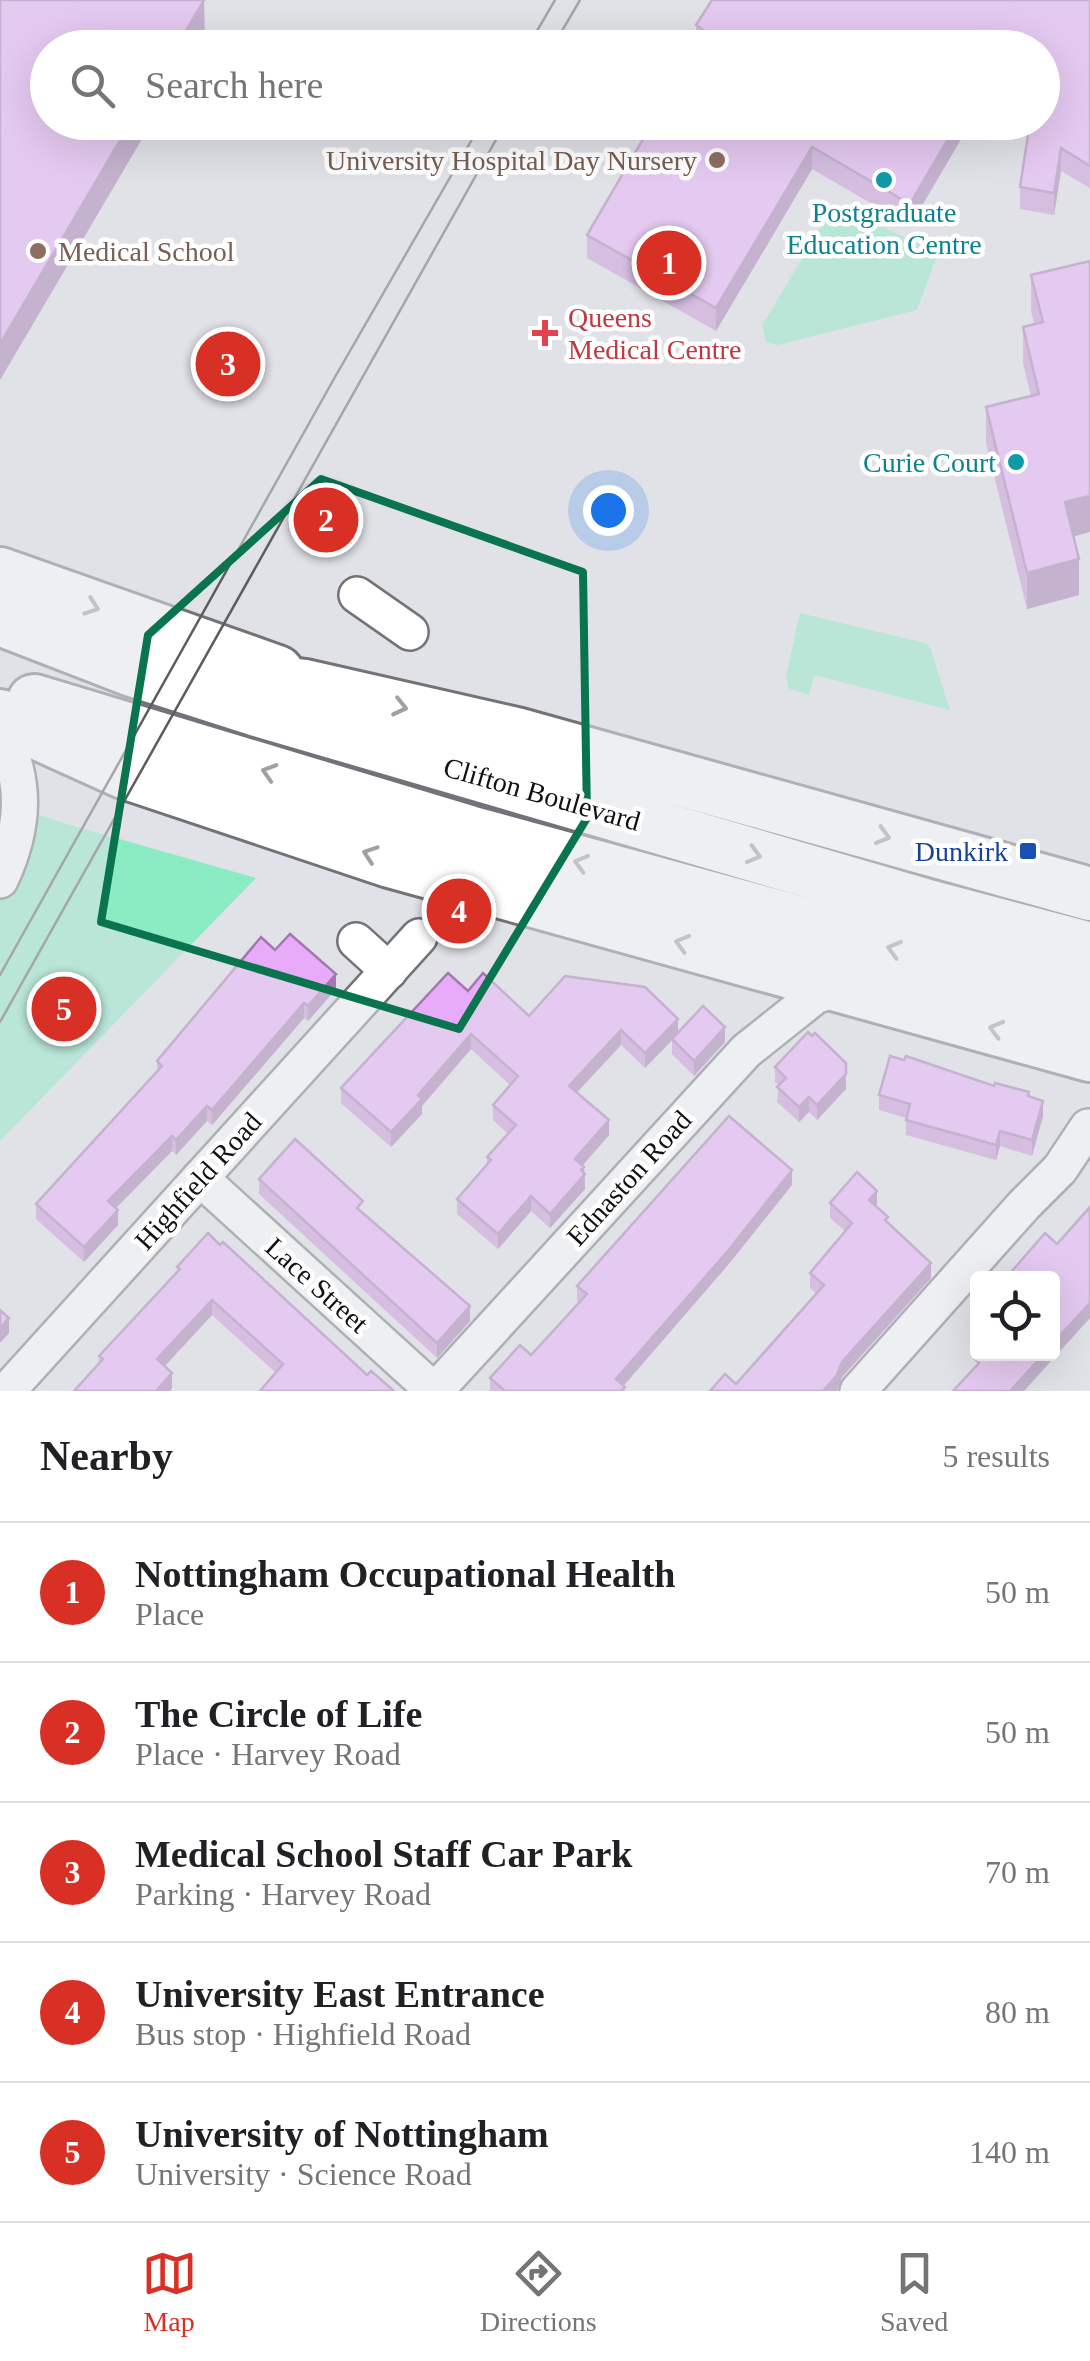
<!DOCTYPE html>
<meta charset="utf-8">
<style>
body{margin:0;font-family:Georgia,serif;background:#f6f6f6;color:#202124}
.controls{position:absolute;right:30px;bottom:30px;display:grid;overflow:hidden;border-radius:10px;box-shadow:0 10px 40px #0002}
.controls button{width:90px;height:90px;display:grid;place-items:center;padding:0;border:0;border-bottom:2px solid #e0e0e0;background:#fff;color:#202124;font:50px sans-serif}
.you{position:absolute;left:608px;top:510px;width:35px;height:35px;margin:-25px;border:8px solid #fff;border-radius:50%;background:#1a73e8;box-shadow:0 0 0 15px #1a73e833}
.badge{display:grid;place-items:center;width:65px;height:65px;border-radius:50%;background:#d93025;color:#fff;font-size:32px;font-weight:700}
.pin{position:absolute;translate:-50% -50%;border:5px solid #fff;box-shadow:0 2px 10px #0006}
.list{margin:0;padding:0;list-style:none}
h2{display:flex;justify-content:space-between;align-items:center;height:130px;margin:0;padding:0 40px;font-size:42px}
h2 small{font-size:32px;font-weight:400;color:#757577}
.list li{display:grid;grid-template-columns:65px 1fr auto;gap:30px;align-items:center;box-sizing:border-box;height:140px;padding:0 40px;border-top:2px solid #e0e0e0}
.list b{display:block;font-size:38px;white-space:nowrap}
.list p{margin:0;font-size:32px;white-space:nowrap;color:#757577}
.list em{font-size:32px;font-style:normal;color:#757577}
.icon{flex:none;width:55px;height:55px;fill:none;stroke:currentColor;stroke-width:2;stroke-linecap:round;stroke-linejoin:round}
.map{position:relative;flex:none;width:1090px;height:1391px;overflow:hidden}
.search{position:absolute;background:#fff;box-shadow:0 10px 40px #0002;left:30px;right:30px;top:30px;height:110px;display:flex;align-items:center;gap:25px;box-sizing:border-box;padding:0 35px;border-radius:55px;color:#757577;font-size:38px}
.sheet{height:830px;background:#fff}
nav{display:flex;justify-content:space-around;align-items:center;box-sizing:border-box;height:140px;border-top:2px solid #e0e0e0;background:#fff;font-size:28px;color:#757577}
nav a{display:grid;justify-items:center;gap:5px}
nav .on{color:#d93025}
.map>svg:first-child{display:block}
.green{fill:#8becc3}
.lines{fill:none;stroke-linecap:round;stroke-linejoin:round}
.minor-casing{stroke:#717379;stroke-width:40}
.highway-casing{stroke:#717379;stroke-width:58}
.minor{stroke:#fff;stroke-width:35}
.highway{stroke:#fff;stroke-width:52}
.tram{stroke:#5b5d60;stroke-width:2.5}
.wall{fill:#c893d7}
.shaded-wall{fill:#a278af}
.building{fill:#e8abfa;stroke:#a278af;stroke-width:2.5}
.oneway{stroke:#9fa0a1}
.marked{fill:none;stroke:#09744d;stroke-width:8;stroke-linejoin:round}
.education-dot{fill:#8d6e63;stroke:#fff;stroke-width:4}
.culture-dot{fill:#0f9aa8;stroke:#fff;stroke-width:4}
.health-dot{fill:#e0444e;stroke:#fff;stroke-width:4}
.transit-dot{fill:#1a4fb4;stroke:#fff;stroke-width:4}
.labels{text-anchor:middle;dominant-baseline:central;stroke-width:9;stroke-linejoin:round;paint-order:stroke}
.education-label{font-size:28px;fill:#785e54;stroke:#fff;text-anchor:end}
.culture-label{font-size:28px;fill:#0d838f;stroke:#fff}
.health-label{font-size:28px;fill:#be3a42;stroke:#fff;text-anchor:start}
.street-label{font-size:28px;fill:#101113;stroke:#fff}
.transit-label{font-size:28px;fill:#164399;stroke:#fff;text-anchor:end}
</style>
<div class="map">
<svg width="1090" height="1391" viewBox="0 0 1090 1391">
<rect width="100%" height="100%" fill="#e0e2e8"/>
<g class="green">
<path d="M834,204l104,49 -21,57 -139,35 -12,-3 -4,-16z"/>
<path d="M800,613l129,31 21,66 -136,-35 -5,20 -21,-7 -2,-12z"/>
<path d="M0,802l67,22 189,54 -256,263z"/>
</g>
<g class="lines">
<defs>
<g id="minor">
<path d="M357,595l53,37"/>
<path d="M0,729c27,51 25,98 0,151"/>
<path d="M356,941l33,30"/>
<path d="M200,1178l234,213"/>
<path d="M7,1391l412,-454"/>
<path d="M435,1391l311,-340 69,-55 25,-9"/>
<path d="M858,1391l166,-186 36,-36 28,-42"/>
</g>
<g id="highway">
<path d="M0,574l277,98"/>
<path d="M0,619l132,51 125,40 674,197 159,42"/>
<path d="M235,677l70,9 211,48 574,160"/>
<path d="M34,701l435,131 621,170"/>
<path d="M0,716l124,56 266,89 700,194"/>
</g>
</defs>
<use href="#minor" class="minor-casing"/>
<use href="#highway" class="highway-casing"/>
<use href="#minor" class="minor"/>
<use href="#highway" class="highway"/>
<g class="tram">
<path d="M527,48l28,-48"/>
<path d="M552,48l28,-48"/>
<path d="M0,975l335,-598 147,-255"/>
<path d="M0,1022l506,-900"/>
</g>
</g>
<g class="wall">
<path d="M1090,0v188l-29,-17 -7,44 -34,-6v-22l10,-61 -7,-4h19v-74l-346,-6v-17z"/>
<path d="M653,122h318l-61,104 -98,-57 -96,162 -129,-73v-23z"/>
<path d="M1090,261l-17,275 6,59 -52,14 -41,-166v-36l45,-11 -8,-33v-36l11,-3 -3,-13v-36z"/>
<path d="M275,950l61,39 -28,32 -4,-3 -92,107 -5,-4 -31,34 -4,-4 -56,57 2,17 -34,37 -48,-43v-15l121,-132v-11z"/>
<path d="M468,991l61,25 149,16 47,10 -31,34 -22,-22v-14l-27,28 -24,-23 -44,47 32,43 -26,30 1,2 1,22 -35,39 -19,-17 -33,38 -41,-35v-15l30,-34v-8l21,-23 -15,-14v-15l17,-20 -39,-36 -49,57v8l-31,33 -50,-44v-15z"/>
<path d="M775,1067l71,22 -29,31 -8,-8 -10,10 -22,-20 2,-17 -4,-3z"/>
<path d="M994,1086l35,11 14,19 -11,40 -32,-10 -4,14 -90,-25v-17l-27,-8v-15z"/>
<path d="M259,1179l104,34 107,108 -33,37 -178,-164z"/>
<path d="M792,1185l-65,81 -104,120 2,5h-135v-13l41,-23 48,-52 -2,-2v-15z"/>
<path d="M830,1203l47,3 11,17 43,55 -89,99 -106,7 80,-91 -6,-5v-15l35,-42 -15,-13z"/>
<path d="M177,1267l190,108 27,16 -118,-18 -64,-58 -47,51 7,22 -2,3h-96l25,-28v-7l78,-84z"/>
</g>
<g class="shaded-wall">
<path d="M204,0l1,34 -8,14h-21z"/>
<path d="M131,122h21l-152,258v-36z"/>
<path d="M958,122h13l-61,104v-22z"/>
<path d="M812,147v22l-96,162v-23z"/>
<path d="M1061,148v23l-7,44v-22z"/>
<path d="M1090,496v36l-25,7v-37z"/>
<path d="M1079,559v36l-52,14v-36z"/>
<path d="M336,974v15l-28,32v-15z"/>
<path d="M304,1003v15l-92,107v-15z"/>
<path d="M678,1019v15l-33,34v-15z"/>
<path d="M725,1027v15l-31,34v-15z"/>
<path d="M621,1030v15l-52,56v-15z"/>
<path d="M471,1034v15l-49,57v8l-31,33v-15l27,-37z"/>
<path d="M846,1074v15l-29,31v-15z"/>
<path d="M809,1097v15l-10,10v-15z"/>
<path d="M1043,1101v15l-11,40v-16z"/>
<path d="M207,1106v15l-31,34v-15z"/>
<path d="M609,1120v15l-34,39v-15z"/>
<path d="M1000,1131v15l-4,14v-15z"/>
<path d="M172,1136v15l-64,65v-15z"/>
<path d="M584,1167l1,22 -35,39v-14z"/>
<path d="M792,1170v15l-65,81 -108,125 -3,-12z"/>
<path d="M877,1191v15l-8,9v-15z"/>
<path d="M531,1196v15l-33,38v-15z"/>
<path d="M118,1210v15l-34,37v-15z"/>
<path d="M931,1263v15l-89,99 -5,14h-14l19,-29z"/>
<path d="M212,1300v15l-55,59v-15z"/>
<path d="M1090,1303v15l-66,73h-14l34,-37h8v-10z"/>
<path d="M470,1306v15l-33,37v-15z"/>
<path d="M9,1318v15l-9,10v-15z"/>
<path d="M172,1373v15l-2,3h-14z"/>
</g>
<g class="building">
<path d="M0,0h204l-28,48h-128v74h83l-131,222z"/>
<path d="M712,0h378v166l-29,-18 -7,45 -34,-6 10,-65h12v-74h-349l10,-18 -7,-5z"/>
<path d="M653,122h305l-48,82 -98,-57 -96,161 -129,-73z"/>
<path d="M1090,261v235l-25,6 14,57 -52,14 -41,-166 53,-13 -16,-67 20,-5 -12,-47z"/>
<path d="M290,934l46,40 -28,32 -4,-3 -92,107 -5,-4 -31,34 -4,-4 -64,65 10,9 -34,37 -48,-43 126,-138 -5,-5 104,-124 14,13z"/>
<path d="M448,973l20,18 15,-18 46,43 36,-40 80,11 33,32 -33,34 -24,-23 -52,56 40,34 -34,39 9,8 -3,3 4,4 -35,40 -19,-18 -33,38 -41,-35 34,-39 -4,-3 29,-32 -23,-20 25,-29 -47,-42 -53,61 4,4 -31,33 -50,-44z"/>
<path d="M703,1006l22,21 -31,34 -22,-22z"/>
<path d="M808,1032l4,4 3,-3 31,30v11l-29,31 -8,-8 -10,10 -22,-20 9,-9 -11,-11z"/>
<path d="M890,1056l14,4 2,-4 88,30 1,-3 34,9 -1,4 15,5 -11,39 -32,-9 -4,14 -90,-25 4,-16 -31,-9z"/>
<path d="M729,1116l63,54 -65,82 -111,127 9,8 -4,4h-116l-15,-13 30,-33 11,10 56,-61 -10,-8z"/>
<path d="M295,1139l68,62 -6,7 113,98 -33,37 -178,-164z"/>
<path d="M857,1172l20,19 -8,9 19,17 -3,3 46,43 -89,99 -5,13 -14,16h-113l15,-17 11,10 88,-99 -14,-12 42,-50 -22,-20z"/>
<path d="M1090,1207v96l-38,41v-66h-46l39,-45 12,11z"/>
<path d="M208,1233l12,12 3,-3 144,133 4,-4 23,20h-134l23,-27 -71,-64 -55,59 15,14 -16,18h-82l29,-32 -4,-3 81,-87 -3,-2z"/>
<path d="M0,1310l9,8 -9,10z"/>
<path d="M980,1354h64l-34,37h-57l26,-28 -4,-4z"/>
</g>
<defs><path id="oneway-chevron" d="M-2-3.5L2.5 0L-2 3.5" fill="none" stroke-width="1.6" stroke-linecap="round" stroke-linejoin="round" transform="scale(2.5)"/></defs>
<g class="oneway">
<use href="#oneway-chevron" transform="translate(92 607) rotate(20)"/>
<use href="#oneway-chevron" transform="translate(400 707) rotate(13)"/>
<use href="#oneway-chevron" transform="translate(269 772) rotate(-163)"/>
<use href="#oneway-chevron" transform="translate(883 836) rotate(16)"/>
<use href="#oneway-chevron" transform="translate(370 854) rotate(-161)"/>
<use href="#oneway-chevron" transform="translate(754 855) rotate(16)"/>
<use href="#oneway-chevron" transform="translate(581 863) rotate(-164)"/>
<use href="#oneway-chevron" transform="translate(682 943) rotate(-164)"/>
<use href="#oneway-chevron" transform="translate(894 949) rotate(-165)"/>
<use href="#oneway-chevron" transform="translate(996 1029) rotate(-165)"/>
</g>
<path d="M0 0H1090V1391H0ZM321,479l262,93 4,246 -128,211 -358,-107 47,-287z" fill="#e0e2e8" fill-opacity=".55" fill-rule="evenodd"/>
<path class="marked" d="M321,479l262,93 4,246 -128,211 -358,-107 47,-287z"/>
<g class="education-dot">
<circle cx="717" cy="160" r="10"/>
<circle cx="38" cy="251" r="10"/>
</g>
<g class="culture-dot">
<circle cx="884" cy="180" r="10"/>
<circle cx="1016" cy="462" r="10"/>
</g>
<path class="health-dot" d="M540 318h10v10h10v10h-10v10h-10v-10h-10v-10h10z"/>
<rect class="transit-dot" x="1018" y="841" width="20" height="20" rx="5"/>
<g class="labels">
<g class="education-label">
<text x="697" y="160">University Hospital Day Nursery</text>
<text x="58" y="251" text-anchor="start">Medical School</text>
</g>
<g class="culture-label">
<text x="884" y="212">Postgraduate<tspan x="884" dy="32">Education Centre</tspan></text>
<text x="996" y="462" text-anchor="end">Curie Court</text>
</g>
<g class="health-label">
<text x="568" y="317">Queens<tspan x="568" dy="32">Medical Centre</tspan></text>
</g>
<g class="street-label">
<text transform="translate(542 794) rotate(16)">Clifton Boulevard</text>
<text transform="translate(629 1178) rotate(-48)">Ednaston Road</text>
<text transform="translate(198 1181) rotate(-48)">Highfield Road</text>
<text transform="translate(317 1285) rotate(42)">Lace Street</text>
</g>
<g class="transit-label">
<text x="1008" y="851">Dunkirk</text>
</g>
</g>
</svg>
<div class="controls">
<button><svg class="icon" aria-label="locate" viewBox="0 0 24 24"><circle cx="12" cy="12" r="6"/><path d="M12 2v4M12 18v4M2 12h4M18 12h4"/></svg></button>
</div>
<div class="you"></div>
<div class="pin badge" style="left:669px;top:263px">1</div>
<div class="pin badge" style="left:326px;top:520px">2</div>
<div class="pin badge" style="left:228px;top:364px">3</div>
<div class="pin badge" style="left:459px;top:911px">4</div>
<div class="pin badge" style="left:64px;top:1009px">5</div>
<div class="search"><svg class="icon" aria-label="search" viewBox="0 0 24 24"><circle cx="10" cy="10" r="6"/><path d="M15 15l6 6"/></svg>Search here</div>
</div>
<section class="sheet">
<h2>Nearby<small>5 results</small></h2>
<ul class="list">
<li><span class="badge">1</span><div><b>Nottingham Occupational Health</b><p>Place</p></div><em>50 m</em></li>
<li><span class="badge">2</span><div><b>The Circle of Life</b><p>Place · Harvey Road</p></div><em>50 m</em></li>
<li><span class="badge">3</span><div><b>Medical School Staff Car Park</b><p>Parking · Harvey Road</p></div><em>70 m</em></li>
<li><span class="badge">4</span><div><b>University East Entrance</b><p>Bus stop · Highfield Road</p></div><em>80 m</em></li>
<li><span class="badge">5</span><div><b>University of Nottingham</b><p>University · Science Road</p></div><em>140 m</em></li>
</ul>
</section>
<nav>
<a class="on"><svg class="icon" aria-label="map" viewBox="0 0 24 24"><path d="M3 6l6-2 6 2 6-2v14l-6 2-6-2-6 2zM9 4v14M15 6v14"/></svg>Map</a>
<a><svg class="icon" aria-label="directions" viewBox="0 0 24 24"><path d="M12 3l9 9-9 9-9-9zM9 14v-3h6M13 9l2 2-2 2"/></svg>Directions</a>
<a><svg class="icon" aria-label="saved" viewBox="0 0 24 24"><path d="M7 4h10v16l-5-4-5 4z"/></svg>Saved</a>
</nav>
